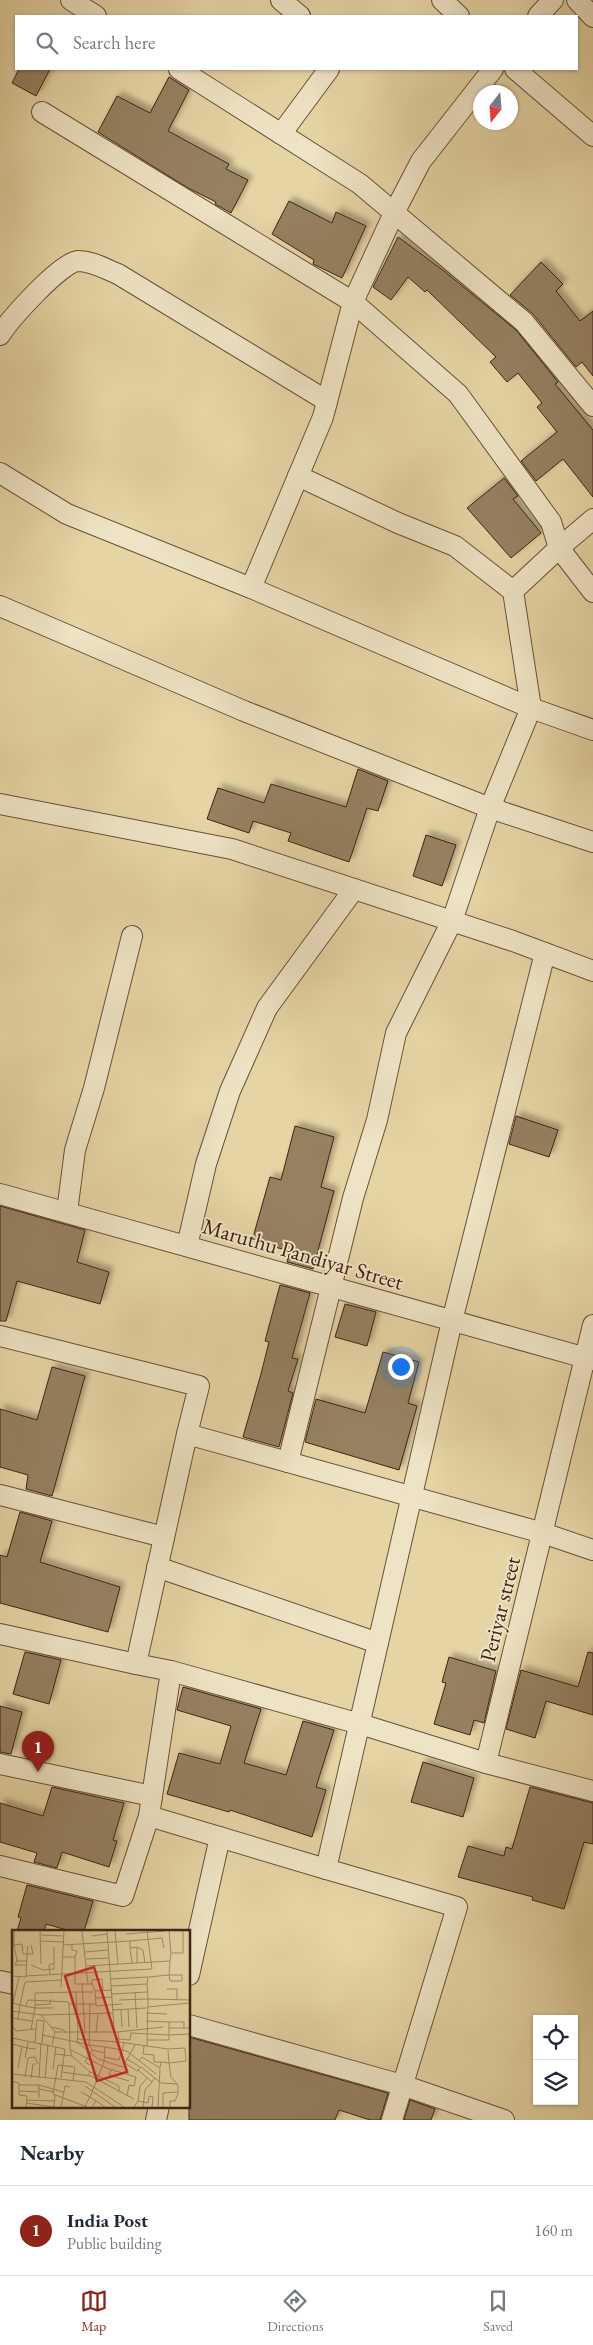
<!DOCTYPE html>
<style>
body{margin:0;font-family:"EB Garamond",serif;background:#f6f6f7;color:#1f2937}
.controls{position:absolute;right:15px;bottom:15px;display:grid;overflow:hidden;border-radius:0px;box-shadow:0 1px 4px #0004}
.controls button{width:45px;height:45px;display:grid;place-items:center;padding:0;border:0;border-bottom:1px solid #e0e1e3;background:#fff;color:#1f2937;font:25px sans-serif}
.compass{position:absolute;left:473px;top:85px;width:45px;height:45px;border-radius:50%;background:#fff;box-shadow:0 1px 4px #0004;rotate:197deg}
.you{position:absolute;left:400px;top:1366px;width:18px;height:18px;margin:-12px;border:4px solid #fff;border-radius:50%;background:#1a73e8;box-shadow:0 0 0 8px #1a73e833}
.badge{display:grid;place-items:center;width:32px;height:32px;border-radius:50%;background:#8f2418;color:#fff;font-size:16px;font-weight:700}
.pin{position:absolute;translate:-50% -41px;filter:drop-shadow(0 1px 2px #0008)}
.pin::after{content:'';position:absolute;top:26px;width:18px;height:15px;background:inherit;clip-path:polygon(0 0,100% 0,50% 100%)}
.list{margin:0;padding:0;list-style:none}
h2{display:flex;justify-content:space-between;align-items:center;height:65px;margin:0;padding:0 20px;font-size:21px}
h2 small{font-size:16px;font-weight:400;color:#747a83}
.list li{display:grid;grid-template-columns:32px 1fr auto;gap:15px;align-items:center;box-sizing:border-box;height:90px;padding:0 20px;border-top:1px solid #e0e1e3}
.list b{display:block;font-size:19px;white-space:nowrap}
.list p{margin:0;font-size:16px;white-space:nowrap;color:#747a83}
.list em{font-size:16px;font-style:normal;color:#747a83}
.icon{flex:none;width:28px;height:28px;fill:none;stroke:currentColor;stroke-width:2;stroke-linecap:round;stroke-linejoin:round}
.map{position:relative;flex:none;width:593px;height:2120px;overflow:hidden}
.search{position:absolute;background:#fff;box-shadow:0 1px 4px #0004;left:15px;right:15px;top:15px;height:55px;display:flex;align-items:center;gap:12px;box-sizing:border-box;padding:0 18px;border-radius:0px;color:#747a83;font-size:19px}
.sheet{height:155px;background:#fff}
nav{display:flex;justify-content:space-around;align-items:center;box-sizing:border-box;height:70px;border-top:1px solid #e0e1e3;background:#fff;font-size:14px;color:#747a83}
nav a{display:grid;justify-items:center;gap:2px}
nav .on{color:#8f2418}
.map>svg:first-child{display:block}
.building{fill:#958060;stroke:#3f2416;filter:url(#shadow)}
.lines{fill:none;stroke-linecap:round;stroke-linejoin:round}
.minor-casing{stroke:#68503a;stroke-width:22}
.minor{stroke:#eee3c4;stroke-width:20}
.labels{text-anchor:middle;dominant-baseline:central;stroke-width:4;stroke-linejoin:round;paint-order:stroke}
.street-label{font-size:22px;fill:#3f2416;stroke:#eee3c4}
.inset-road{fill:none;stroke:#a38e6b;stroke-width:1}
.view{fill:#d62828;fill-opacity:0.15;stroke:#d62828;stroke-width:2.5}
.inset-edge{fill:none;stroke:#3f2416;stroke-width:2.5}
</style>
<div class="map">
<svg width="593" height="2120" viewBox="0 0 593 2120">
<defs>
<filter id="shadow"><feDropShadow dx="4.5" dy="-4.5" stdDeviation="2.5" flood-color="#0004"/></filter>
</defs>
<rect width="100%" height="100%" fill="#e5d4a4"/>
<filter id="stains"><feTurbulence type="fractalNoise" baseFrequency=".004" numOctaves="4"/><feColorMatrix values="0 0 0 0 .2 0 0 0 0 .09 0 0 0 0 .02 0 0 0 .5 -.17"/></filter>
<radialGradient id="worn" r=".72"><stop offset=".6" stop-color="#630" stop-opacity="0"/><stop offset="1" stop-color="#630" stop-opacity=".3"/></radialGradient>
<g class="building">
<path d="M19,69h31l-14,27 -24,-13z"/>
<path d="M169,77l20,13 -21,41 61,33 -3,5 22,11 -17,33 -16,-9 1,-2 -28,-14 -90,-56 19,-36 33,17z"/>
<path d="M289,201l43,22 4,-11 30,14 -24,52 -29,-14 1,-4 -42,-26z"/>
<path d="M398,237l46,34 72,59 42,52 -3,2 38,46v67l-30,-38 -27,22 -15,-20 36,-29 -20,-25 5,-4 -24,-30 -11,9 -17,-20 6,-5 -69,-67 -2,2 -17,-15 -17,23 -18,-13z"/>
<path d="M541,262l22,22 -7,7 24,30 13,-10v65l-11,-14 -6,5 -43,-53 -23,-19z"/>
<path d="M504,478l14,18 -5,3 28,34 -30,25 -44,-50z"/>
<path d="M358,769l30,12 -10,30 -11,-3 -18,54 -61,-21 3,-8 -38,-12 -4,12 -42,-14 11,-31 46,15 7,-19 75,23z"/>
<path d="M426,835l30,10 -14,41 -29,-10z"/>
<path d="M516,1116l42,14 -9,27 -40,-13z"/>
<path d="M295,1126l39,11 -13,50 13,4 -21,78 -26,-7 3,-11 -38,-10 18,-64 11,3z"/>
<path d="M0,1206l85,24 -8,32 32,10 -9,32 -83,-23 -11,40h-6z"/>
<path d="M280,1285l30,8 -18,65 6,1 -10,32 5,2 -14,54 -36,-10 18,-63 8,-32 -4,-1z"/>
<path d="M345,1304l31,8 -9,34 -32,-9z"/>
<path d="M383,1352l36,10 -11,41 9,3 -18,64 -94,-28 11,-43 49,14z"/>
<path d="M52,1367l33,9 -33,120 -26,-7 2,-14 -28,-8v-58l37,11z"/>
<path d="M20,1512l32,9 -12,41 80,25 -12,45 -108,-29v-48l7,2z"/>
<path d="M25,1652l36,8 -12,44 -36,-10z"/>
<path d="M588,1652l5,1v62l-47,-14 -11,37 -29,-9 15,-59 57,17z"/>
<path d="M449,1657l47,14 -12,52 -10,-3 -4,15 -36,-11 12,-41 -4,-1z"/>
<path d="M183,1687l78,22 -17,54 42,12 17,-54 31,9 -18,57 10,3 -14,47 -82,-27 -1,2 -62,-18 12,-41 41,11 11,-38 -54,-16z"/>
<path d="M0,1706l22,6 -11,42 -11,-2z"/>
<path d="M423,1762l51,16 -11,39 -52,-15z"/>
<path d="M52,1787l72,16 -11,37 4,1 -8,26 -47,-15 -5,16 -23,-6 3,-9 -37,-11v-39l43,13z"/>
<path d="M530,1787l63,16v41l-9,-2 -20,67 -32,-9 1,-3 -75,-20 10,-31 36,10 2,-9 6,2z"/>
<path d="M27,1885l66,16 -9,30h-14l-24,-7 -2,7h-27l4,-13 -3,-1z"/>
<path d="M189,2037l199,56 -8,27h-10l-31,-10 -4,10h-146z"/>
<path d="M410,2100l25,9 -4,11h-27z"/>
</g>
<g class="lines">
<defs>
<g id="minor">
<path d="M71,0l25,16"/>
<path d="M281,0l19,16"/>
<path d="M442,0l17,16"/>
<path d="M577,0l16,17"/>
<path d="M538,16l15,-16"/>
<path d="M179,69l181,115 164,138 69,84"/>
<path d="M515,69l78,67"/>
<path d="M42,112l311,190 105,92 93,128 8,26 34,44"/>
<path d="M281,134l48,-65"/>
<path d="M0,335c10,-16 61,-73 78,-74 15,0 27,8 40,13l209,127"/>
<path d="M0,473l67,41 184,74"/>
<path d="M298,476l100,47 57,23 58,45 46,-43 34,-29"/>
<path d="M513,591l18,117 62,22"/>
<path d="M0,606l244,105 246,97 103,34"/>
<path d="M0,804l232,45 281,92 80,30"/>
<path d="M0,1194l593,166"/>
<path d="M67,1212l8,-62 19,-62 38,-152"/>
<path d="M187,1246l19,-82 24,-73 37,-83 87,-119"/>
<path d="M593,1325l-107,438 107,28"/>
<path d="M0,1336l199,50 -12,48"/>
<path d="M288,1462l65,-264 24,-78 19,-87 56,-112 38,-113 41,-100 -280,-120 72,-171 30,-115 41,-89 27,-52 72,-92"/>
<path d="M0,1495l164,42"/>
<path d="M157,1567l221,76"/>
<path d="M0,1634l136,30 51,-230 356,99 50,17"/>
<path d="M136,1664l35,7 -22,145 177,53 126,-548 93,-368"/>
<path d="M171,1671l189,53 126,39"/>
<path d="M0,1764l152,32"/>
<path d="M0,1866l123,30 26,-80"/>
<path d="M326,1869l131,38 -65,213"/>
<path d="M189,1975l31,-138"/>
<path d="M0,1981l14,3"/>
<path d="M189,2025l213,60 102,35"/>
<path d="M156,2120l3,-14"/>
</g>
</defs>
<use href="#minor" class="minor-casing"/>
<use href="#minor" class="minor"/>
</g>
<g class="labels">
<g class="street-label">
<text transform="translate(303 1254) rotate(16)">Maruthu Pandiyar Street</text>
<text transform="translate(500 1609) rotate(-76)">Periyar street</text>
</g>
</g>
<g transform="translate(12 1930)">
<rect width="178" height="178" fill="#e5d4a4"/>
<path class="inset-road" d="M28,1l1,33M70,1l6,53M95,1l7,96M103,1l3,33M114,4l39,-3M29,5l23,1M80,6l15,-2M29,11l22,1M118,11l32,-3 2,10M2,15l3,16M51,15l67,-4v7l7,-1v16M60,15v5l5,1 -2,6M16,16l-1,8h6l-2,-9M125,17l6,3 2,13M118,18l2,15M73,22l23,-2M159,23h12v-22M51,27h12v27h7M74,29l23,-1M15,35h-12l2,-4h10M19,35l12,5 11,-1v-6M74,36l84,-5M38,45l-1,-10 5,-2v-16M0,46l14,1 1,-23h-4l-1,-10 -8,1v-14M14,46l126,-7 -5,-38M7,47l-6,26 7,2 5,-23 36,-2M136,47l21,-2h13v6h-12l-1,-6 1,-14 1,-8 -2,-22M99,49l37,-2 -1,7M80,54v-4l10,-1 1,12M99,56l36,-2 1,15 -29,1M49,57l3,-56M155,59h10v11M64,62h17M123,62l2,36M100,64l35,-2M83,68l17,-1M57,74h27l-1,-13 17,-1M84,74v2l26,-2M14,75l2,-5 41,2 1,47 2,7 18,16 -2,3M23,75l15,-1 1,-5M135,77l43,-4M23,78h18M116,79l1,18M101,80l33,-2M109,80l1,17M0,81l29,4 72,-2M134,83l21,1M29,85l14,17 -3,13M0,88l20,3M6,89l2,-14 15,3v-15l41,-1 2,40h-23M157,92h15v6M0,95l4,6 20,-2 -1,13M40,97l12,3 1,3M157,98h21M19,99l4,-21M24,99l1,-9 7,1 -2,22M66,102h40l1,10 49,7 17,-1 1,13 -17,2 2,14 7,8v9l-3,7h-5v6M66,102l-1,10 12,3 3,5M106,102l45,-5M73,103l-3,-49h10l3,7M84,103l2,-20M30,105l35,7M0,108l53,11 -4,29M65,109l41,3M107,109l11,1 1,-7 38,2v-13l-23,-1M135,110h22v-5l21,-1M65,112l21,17 25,8M0,114l15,4 1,-6M123,115l-10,18 12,8 4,-4 20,16 16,1M135,116l1,-47 42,1M93,117l22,4 29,23M59,120l35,18 30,9 -2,9 -5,-1 -2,11M43,124l17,2M92,127l15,3 5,-17M13,128l2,-10 9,1M115,129l13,8M127,131l3,-4 18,11 1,-6h-7v-7l-11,-1 1,-8M149,132l8,1 -1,-13M78,135l-5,-3 7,-12 13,3M6,138l4,-21M41,139l3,-23M99,140l-2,5 20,6M126,140l14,12 3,-4M50,142l29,4 43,23M78,142l29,14v6M0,144l74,8 38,25M13,147l3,-19 7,-1 3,7M44,147l-3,17 34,13M44,147l2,-12 17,2 -2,13M19,148l2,-14h3M27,148l2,-35M33,148l3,-34M0,151l7,2v12l8,1 -1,11M7,155h20v13M27,155l24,7M73,156l30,21M27,159l15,3M7,161l20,1M69,162l9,5 14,-35 1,-15 -16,-2 1,-41M15,170l28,1M126,171l2,-15 7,-8M14,173l28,4 1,-12M73,176l5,-9 6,4M49,177l4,-21 5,1M80,177l4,-6 9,6M122,177l4,-6 10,2 1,-7 4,1 -1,10M131,177l2,-17 7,-8M146,177l2,-38M151,177v-14l14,-1M177,177l1,-15"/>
<path class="view" d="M82,37l33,105 -30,9 -32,-105z"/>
<rect width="178" height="178" class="inset-edge"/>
</g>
<rect width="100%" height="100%" filter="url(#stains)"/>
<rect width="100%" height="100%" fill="url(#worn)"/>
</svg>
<div class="controls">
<button><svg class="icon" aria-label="locate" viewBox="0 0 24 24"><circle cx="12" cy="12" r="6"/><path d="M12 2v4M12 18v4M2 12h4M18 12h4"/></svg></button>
<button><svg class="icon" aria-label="layers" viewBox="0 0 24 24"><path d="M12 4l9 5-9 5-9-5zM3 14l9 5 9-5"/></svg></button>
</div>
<svg class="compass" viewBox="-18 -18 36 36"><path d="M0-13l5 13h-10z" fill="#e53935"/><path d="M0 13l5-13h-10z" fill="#747a83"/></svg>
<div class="you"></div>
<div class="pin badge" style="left:38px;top:1772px">1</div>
<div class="search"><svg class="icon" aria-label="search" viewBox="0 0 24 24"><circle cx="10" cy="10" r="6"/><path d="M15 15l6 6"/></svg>Search here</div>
</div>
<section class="sheet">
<h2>Nearby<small></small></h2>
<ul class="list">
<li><span class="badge">1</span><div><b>India Post</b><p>Public building</p></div><em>160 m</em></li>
</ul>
</section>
<nav>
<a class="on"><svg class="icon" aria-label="map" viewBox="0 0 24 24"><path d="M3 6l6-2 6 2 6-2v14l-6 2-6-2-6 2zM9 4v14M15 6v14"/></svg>Map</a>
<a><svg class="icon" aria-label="directions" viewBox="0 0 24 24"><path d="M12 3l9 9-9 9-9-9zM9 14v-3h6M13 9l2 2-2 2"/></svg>Directions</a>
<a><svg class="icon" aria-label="saved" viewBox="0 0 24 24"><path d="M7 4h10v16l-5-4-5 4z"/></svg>Saved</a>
</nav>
